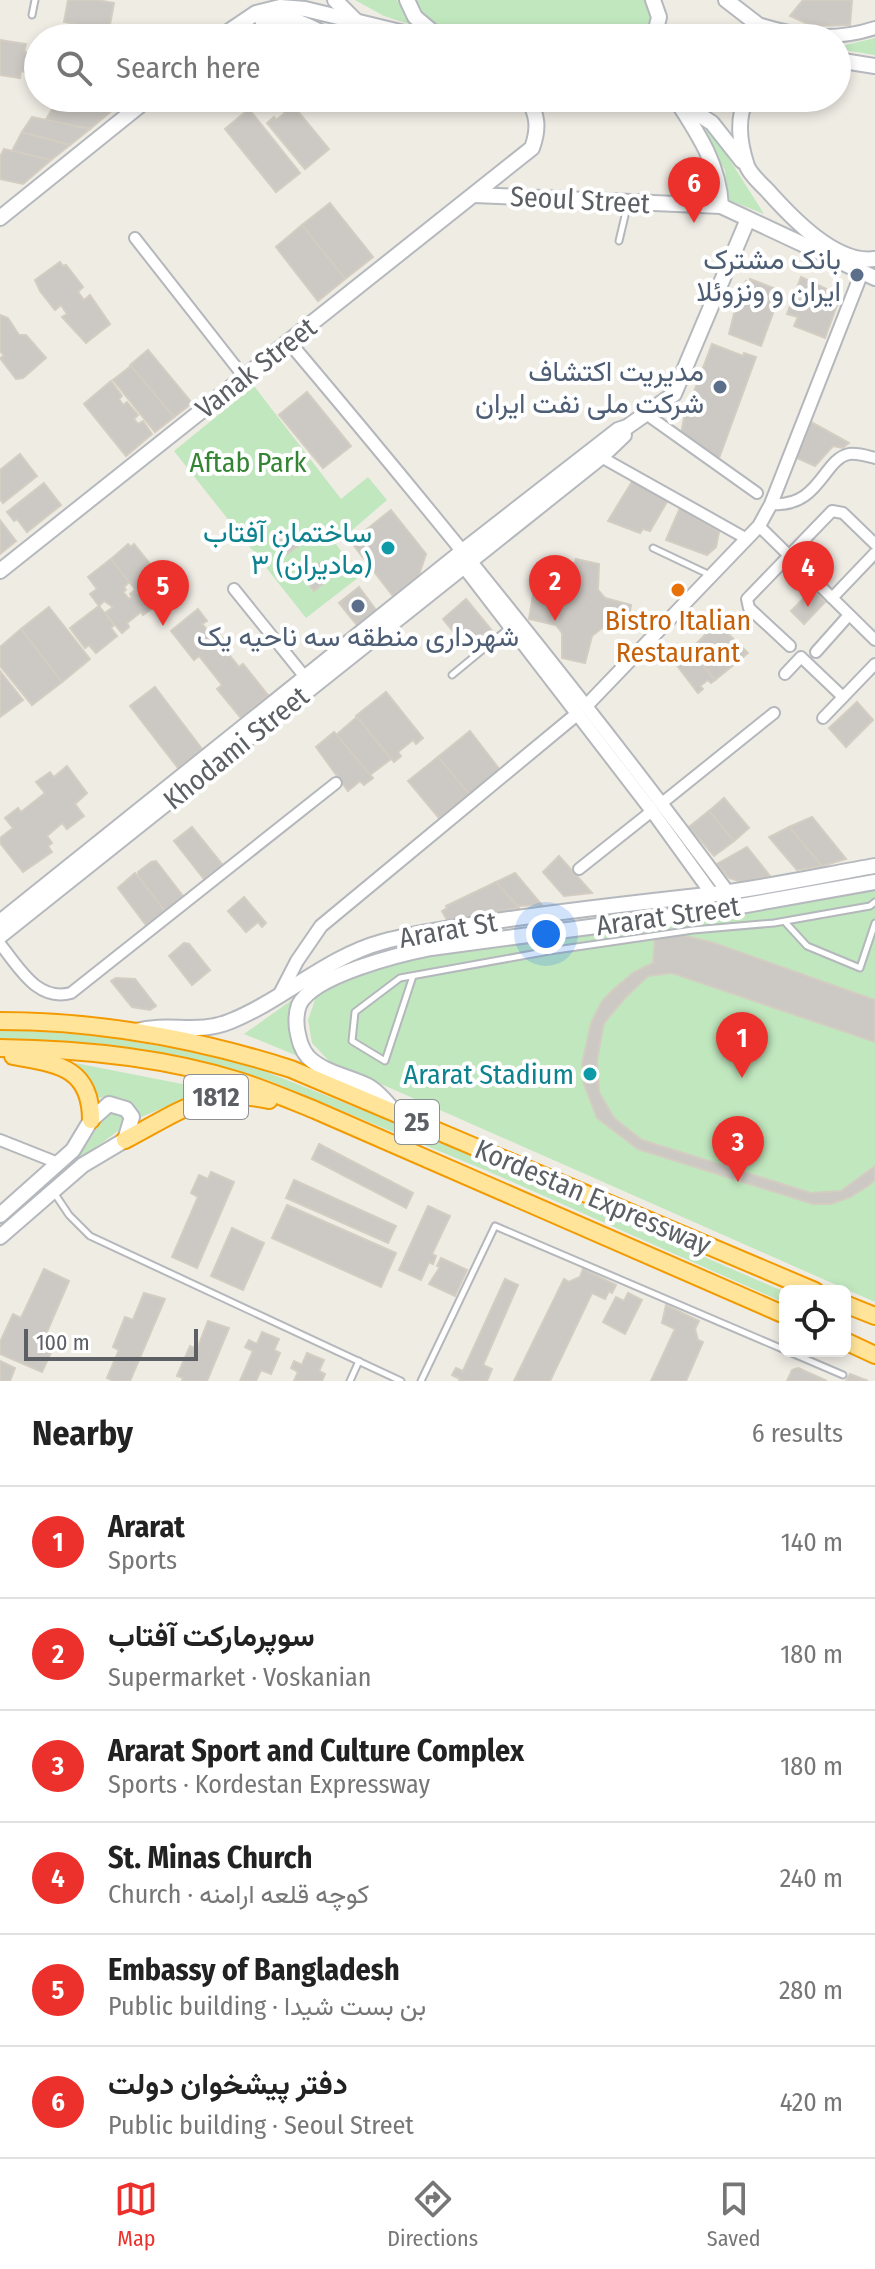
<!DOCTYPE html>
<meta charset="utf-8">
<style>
body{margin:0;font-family:"Fira Sans Condensed",Vazirmatn,sans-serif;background:#f2f2f2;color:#222}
.controls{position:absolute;right:24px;bottom:24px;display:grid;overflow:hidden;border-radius:12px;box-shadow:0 4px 12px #0003}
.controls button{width:72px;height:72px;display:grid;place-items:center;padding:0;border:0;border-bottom:2px solid #e0e0e0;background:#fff;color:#222;font:40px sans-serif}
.scale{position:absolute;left:24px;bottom:20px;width:174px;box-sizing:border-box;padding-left:8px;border:4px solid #5c6065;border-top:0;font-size:22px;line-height:28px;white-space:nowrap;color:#5c6065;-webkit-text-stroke:6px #fff;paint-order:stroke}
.you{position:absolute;left:546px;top:934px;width:28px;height:28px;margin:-20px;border:6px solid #fff;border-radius:50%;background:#1a73e8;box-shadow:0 0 0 12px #1a73e833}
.badge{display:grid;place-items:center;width:52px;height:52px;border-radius:50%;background:#ec312c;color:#fff;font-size:26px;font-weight:700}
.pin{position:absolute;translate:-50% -66px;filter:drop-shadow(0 2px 4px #0008)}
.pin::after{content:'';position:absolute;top:42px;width:28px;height:24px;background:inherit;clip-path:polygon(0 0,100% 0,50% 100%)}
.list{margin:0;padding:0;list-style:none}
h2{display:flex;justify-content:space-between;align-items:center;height:104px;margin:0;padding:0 32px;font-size:34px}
h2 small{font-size:26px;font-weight:400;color:#767676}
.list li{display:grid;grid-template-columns:52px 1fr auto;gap:24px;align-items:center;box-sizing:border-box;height:112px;padding:0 32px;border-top:2px solid #e0e0e0}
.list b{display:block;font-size:30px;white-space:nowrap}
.list p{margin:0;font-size:26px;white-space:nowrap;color:#767676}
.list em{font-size:26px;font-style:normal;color:#767676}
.icon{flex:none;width:44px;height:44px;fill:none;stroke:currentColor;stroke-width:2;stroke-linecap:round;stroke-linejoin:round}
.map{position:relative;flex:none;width:875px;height:1381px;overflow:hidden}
.search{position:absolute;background:#fff;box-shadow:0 4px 12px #0003;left:24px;right:24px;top:24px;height:88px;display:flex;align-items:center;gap:20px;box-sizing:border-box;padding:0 28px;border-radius:44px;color:#767676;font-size:30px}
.sheet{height:776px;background:#fff}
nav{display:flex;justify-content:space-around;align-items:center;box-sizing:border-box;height:112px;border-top:2px solid #e0e0e0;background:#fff;font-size:22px;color:#767676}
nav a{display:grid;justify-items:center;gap:4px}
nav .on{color:#ec312c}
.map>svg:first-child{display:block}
.green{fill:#c1e7bf}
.building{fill:#ccc8c3;stroke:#d3cdc2;stroke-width:2}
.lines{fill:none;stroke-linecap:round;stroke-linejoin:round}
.service-casing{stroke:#b4b7bb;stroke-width:9}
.minor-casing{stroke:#b4b7bb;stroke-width:14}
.tertiary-casing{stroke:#b4b7bb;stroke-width:16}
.secondary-casing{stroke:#b5b9be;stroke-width:18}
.trunk-casing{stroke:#f29a00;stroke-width:20}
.service{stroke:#fff;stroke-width:5}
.minor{stroke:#fff;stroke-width:10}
.tertiary{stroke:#fff;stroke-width:12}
.secondary{stroke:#fff;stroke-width:14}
.trunk{stroke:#ffe499;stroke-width:16}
.service-dot{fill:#5c6f8a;stroke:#fff;stroke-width:3}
.culture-dot{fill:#0f9aa8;stroke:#fff;stroke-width:3}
.food-dot{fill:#e8710a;stroke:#fff;stroke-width:3}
.labels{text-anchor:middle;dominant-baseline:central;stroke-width:8;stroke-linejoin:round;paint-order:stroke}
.shield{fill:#fff;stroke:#8d9093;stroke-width:2}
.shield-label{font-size:26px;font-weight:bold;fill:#5c6065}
.street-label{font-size:28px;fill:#5c6065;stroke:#fff}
.service-label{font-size:28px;fill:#4e5e75;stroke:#fff;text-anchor:end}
.park-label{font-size:28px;fill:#338433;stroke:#fff}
.culture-label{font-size:28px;fill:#0d838f;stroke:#fff;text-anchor:end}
.food-label{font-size:28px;fill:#c56008;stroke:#fff}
</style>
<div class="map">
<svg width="875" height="1381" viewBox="0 0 875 1381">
<rect width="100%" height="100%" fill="#efece4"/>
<g class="green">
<path d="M355,0h42l15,25 -28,-9z"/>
<path d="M416,0h229c7,13 7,27 -3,38h-138l-64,-11c-12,-6 -19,-14 -24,-27z"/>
<path d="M875,38v17l-38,-6v-2z"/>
<path d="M695,119l24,24 45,71 -35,-14 -4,-30z"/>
<path d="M254,386l87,113 27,-22 19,23 -51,44 23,33 -53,41 -132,-167z"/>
<path d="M875,889v413l-546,-241 -17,-18 -4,-23 8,-23 19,-15 60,-22z"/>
<path d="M296,997c-8,26 -11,35 4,60l-56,-23z"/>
<path d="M0,1029l100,7 131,22 162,64 392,170v11l-293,-130 -222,-92 -38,-12 -126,-25 -106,-5z"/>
<path d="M75,1063l133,26 -69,29c-9,-23 -20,-22 -42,-20 -3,-15 -11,-24 -22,-35z"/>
<path d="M108,1110l18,6 -1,10 -76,55 -1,-2 38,-33z"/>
</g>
<g class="building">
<path d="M68,0h29l17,3 -5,27 -45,-8z"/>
<path d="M803,0h49l-2,25 -38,1 -22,-10z"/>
<path d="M0,40l26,4 -2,8 5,1 -3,19 -5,-1 -1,7 -20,-3z"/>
<path d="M59,98h61l6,1 -36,30 -45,-8z"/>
<path d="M291,103l38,46 -24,20 -38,-46 7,-6 2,3 9,-7 -3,-3z"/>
<path d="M249,109l51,64 -24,19 -51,-63z"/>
<path d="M32,117l58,12 -20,16 -48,-13z"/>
<path d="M22,132l13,4 35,9 -19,15 -39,-9z"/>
<path d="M4,149l8,2 39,9 -28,24 -23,-5v-22z"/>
<path d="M330,203l43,54 -28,22 -43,-54z"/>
<path d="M302,225l43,54 -27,22 -42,-54z"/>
<path d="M60,262l3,4 3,-1 17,22 -5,5 6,8 6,-5 20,29 -24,19 -24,-26 5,-3 -6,-9 -6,5 -15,-19 -5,-11z"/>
<path d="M801,277l36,17 3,3 -15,41 -31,-12 4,-9 -11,-3z"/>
<path d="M750,279l31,12 -20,55 -32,-12 7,-28 5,2 3,-9 -4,-2 6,-16 4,2z"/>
<path d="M0,315l8,3 11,17h7l20,23 -23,20 -7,1 -16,-21 4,-2 -4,-5z"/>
<path d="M712,344l31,12 1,-3 12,4 -38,104 -37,-27 3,-16z"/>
<path d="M148,350l44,53 -18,14 -44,-52z"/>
<path d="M131,366l43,51 -19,15 -42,-52z"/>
<path d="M111,381l11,15 -3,3 4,6 4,-3 11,13 -4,4 4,5 5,-3 9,13 -26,22 -42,-52z"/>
<path d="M307,392l44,54 -28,22 -44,-53z"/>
<path d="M811,422l38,21 -6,5 -10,-2 -18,20 -18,-8z"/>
<path d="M20,454l17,22 -34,27 -3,-4v-29z"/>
<path d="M633,480l35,20 -18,31 -7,-2 -3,4 -32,-12z"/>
<path d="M44,483l17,22 -34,27 -10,-13 -3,2 -7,-9z"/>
<path d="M680,508l39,24 -3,15 -9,8 -41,-15z"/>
<path d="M391,510l35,44 -7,21 -26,21 -42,-54z"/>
<path d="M0,520l16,21 -16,13z"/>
<path d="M293,530l9,13 -15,11 -9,-13z"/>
<path d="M128,544l3,3 3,-3 38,47 -21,18 -40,-50z"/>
<path d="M111,559l18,23 -5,5 2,3 -3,2 6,7 3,-2 -2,-3 5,-4 16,19 -8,6 -2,-3 -14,11 2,4 -7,6 -17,-20 8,-6 -9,-6 -5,5 -9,-12 7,-5 -9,-12z"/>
<path d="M576,559l23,5 -1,26 7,8 26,7 -4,24 -25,-1 -10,8 -7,27 -23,-5v-25l-6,-8 -27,-6 4,-24 26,1 9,-9z"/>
<path d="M320,563l11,14 -17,14 -11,-15z"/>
<path d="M359,587l17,23 -19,15 -18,-22z"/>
<path d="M812,590l13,12 -21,22 -13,-13z"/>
<path d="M466,599l28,34 -24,19 -27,-33z"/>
<path d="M99,606l15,19 -3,3 6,8 -21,17 -7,-8 -4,3 -15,-20z"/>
<path d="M49,607l41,52 -28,23 -41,-53z"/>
<path d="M198,609l9,12 -5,3 13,15 5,-4 11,14 -4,3 12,15 4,-3 25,31 -27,23 -24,-29 5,-4 -23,-29 -5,4 -23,-29z"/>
<path d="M717,623l31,30 -33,27 -25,-30z"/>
<path d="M21,629l41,53 -30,23 -32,-39v-19z"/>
<path d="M690,650l25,30 -4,3 -3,-3 -8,6 3,3 -5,4 -23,-30z"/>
<path d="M0,671l23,29 -23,17z"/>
<path d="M155,687l47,62 -24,19 -48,-62z"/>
<path d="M386,692l37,46 -7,6 -3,-4 -15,12 3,4 -7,6 -38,-46z"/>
<path d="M857,702l16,18 -27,27 -17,-19z"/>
<path d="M357,717l34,42 -21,16 -34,-40z"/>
<path d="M470,731l30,39 -31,24 -31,-37z"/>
<path d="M334,732l39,46 -9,7 -4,-4 -12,10 -32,-44z"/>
<path d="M438,757l31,37 -30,24 -31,-37z"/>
<path d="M67,766l20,27 -12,11 9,12 -17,13 -5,-6 -15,13 5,7 -4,3 4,6 -29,20 -23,-29v-5l13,-10 -8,-10 13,-10 3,4 24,-19 -9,-11 14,-10 4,5z"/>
<path d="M724,798l25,30 -15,13 -25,-30z"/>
<path d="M709,811l25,30 -20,15 -25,-29z"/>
<path d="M812,817l34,42 -24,7 -33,-39z"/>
<path d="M192,827l30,37 -18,15 -30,-38z"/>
<path d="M789,827l33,39 -25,4 -28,-33z"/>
<path d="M747,847l23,29 -29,6 -12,-4 -12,-14z"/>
<path d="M559,856l33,37 -28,3 -21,-24z"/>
<path d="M156,861l27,35 -18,15 -27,-35v-4l13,-10z"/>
<path d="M135,873l30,38 -19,14 -28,-37z"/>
<path d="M515,873l27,32 -25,1 -21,-24z"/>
<path d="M496,882l23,26 -72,12 -5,-9 5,-3 -1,-2z"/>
<path d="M244,897l22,26 -4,4 -4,-5 -12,10 -18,-21z"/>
<path d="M682,935l32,8 161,57v42l-203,-69 -24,3 -22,21 -22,26 -7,37 2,32 15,26 28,22 169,53 30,-2 34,-25v14l-7,6 -18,11 -19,7h-18l-175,-55 -41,-31 -13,-34 -2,-20 9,-41 11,-22 12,-12 20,-17 19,-9 2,-25z"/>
<path d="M184,943l5,1 21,26 -18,15 -23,-29z"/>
<path d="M116,978l19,1 21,27 -6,4 -18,-3 -21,-26z"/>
<path d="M319,1144l94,49 -7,15 -94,-49z"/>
<path d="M211,1172l23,10 -37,86 -25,-11 26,-60 -7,-4 8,-18 9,4z"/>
<path d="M294,1180l102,46 -8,17 -102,-45z"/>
<path d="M287,1205l109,48 -15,34 -109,-49z"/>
<path d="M428,1206l22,10 -18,38 4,2 -3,8 -4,-2 -8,18 -22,-10z"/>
<path d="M232,1228l32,15 -21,47 -32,-14z"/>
<path d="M441,1258l26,12 -12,26 -26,-12 11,-17 -3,-1z"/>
<path d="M44,1269l25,12 -26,60 11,5 -12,26 -42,-18v-12l13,-28 8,4z"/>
<path d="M583,1269l33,16 -4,8 -3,-2 -4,8 -13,-6 -42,88h-36l50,-102 5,3 11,-5z"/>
<path d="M505,1279l13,6 -35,80 9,4 -5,12h-28l1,-2 -8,-4 4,-7 7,3z"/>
<path d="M144,1293l21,6 -35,82h-16l-7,-3 12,-28 -6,-3 12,-30 8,3z"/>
<path d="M628,1293l14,7 -17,34 -22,-12 13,-25 8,4z"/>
<path d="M666,1305l33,16 -4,8 3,11 5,2 -17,39h-35l24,-52 -13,-6z"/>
<path d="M208,1321l21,7 -22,53h-25l1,-3 -6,-2 13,-30 7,3z"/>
<path d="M262,1332l17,7 -5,11 6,3 -9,21 -10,-4 -5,11h-16l13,-30 -8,-4 4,-7 8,4z"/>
<path d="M307,1353l17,7 -5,11 6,3 -3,7h-28l4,-9 -7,-4 3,-7 8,4z"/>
<path d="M0,1361l15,7 -5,13h-10z"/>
<path d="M798,1368l29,13h-40l5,-11z"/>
<path d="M850,1374l18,7h-22z"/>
</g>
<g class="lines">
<defs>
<g id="service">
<path d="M32,15l3,-15"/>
<path d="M619,241l9,-38"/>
<path d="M653,548l57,27"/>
<path d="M452,675l57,-47"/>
<path d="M785,922l22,24 53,22 15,-45"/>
<path d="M413,976l-28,85 -33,-20 3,-29 45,-34 149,-27 144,-21 81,-7 96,-17 5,-4"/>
<path d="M55,1194l14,21 21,21 311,145"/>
<path d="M787,1351l56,24"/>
<path d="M350,1381l9,-20"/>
<path d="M421,1381l74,-155 290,124"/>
</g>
<g id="minor">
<path d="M135,238l109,139"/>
<path d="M646,414l111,79"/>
<path d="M601,457l146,82"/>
<path d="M771,504c49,4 52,-45 78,-50 9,-1 18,2 26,4"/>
<path d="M759,526l116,114"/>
<path d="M234,589l71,88"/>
<path d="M832,598l43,-45"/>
<path d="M790,646l-41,-38 -2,-9 85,-88 11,2 32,31"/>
<path d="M816,652l33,-37"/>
<path d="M785,674l16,-17 42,40"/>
<path d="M823,718l52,-54"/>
<path d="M662,803l112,-90"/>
<path d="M579,869l73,-58"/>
<path d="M0,944c19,23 37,58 71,49l265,-210"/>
<path d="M0,1140l58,23"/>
</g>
<g id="tertiary">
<path d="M761,25c39,12 74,16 114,3"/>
<path d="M289,342c151,179 299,361 438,549"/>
<path d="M458,559l194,252 60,83"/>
<path d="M586,706l173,-180 12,-22 91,-232"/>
<path d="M280,994l17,-33 24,-35 256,-212"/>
</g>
<g id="secondary">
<path d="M335,0l21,21"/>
<path d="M407,0l8,17 25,21"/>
<path d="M653,0l6,17 -5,21"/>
<path d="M726,0l49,38"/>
<path d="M262,20c26,-7 47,6 70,18"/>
<path d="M219,38l37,-25 24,-6 25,2 120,29"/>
<path d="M837,60l38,6"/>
<path d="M673,98l39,25 30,38"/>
<path d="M747,98c-11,20 -7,47 0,68 3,8 13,17 20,24 24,27 69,75 108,69"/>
<path d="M677,101c22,34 42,64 44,105"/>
<path d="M474,195l247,11 154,72"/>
<path d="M0,218l149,-120"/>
<path d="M0,571l532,-423c7,-19 6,-34 -5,-50"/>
<path d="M0,922l464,-372 154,-120 9,-3 47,-33 74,-175"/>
<path d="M0,936l601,-479 23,-22"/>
<path d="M136,1031c34,-9 62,4 95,-10 52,-21 96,-64 151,-79 35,-10 71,-14 107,-20 73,-11 145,-19 218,-27 56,-7 112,-19 168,-29"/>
<path d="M395,1112c-8,-9 -17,-21 -27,-26 -20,-10 -44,-13 -60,-29 -7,-8 -9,-17 -11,-28 -1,-8 -1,-16 2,-24 14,-30 102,-51 132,-57l287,-38 157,-28"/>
<path d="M0,1215l73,-65 18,-30 18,-16 17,5 6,8 -7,23 -42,25 -83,72"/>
</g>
<g id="trunk">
<path d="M0,1021c99,0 197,18 291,48l524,222"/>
<path d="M0,1048c80,1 163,9 239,33 26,8 51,19 76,29l470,205"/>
<path d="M13,1056c43,8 78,10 78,64"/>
<path d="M125,1140c52,-27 83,-54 144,-40"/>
<path d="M845,1304l30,12"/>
<path d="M845,1341l30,14"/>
</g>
</defs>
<use href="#service" class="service-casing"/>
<use href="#minor" class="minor-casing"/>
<use href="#tertiary" class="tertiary-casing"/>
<use href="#secondary" class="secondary-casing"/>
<use href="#trunk" class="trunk-casing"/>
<use href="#service" class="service"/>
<use href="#minor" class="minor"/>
<use href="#tertiary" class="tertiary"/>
<use href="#secondary" class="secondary"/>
<use href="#trunk" class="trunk"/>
</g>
<g class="service-dot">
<circle cx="857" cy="275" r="8"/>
<circle cx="720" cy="387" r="8"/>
<circle cx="358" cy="606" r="8"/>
</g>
<g class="culture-dot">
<circle cx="388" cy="548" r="8"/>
<circle cx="590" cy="1074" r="8"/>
</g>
<circle class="food-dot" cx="678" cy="590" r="8"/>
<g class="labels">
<g class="shield">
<rect x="184" y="1075" width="64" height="44" rx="6"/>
<rect x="395" y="1100" width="44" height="44" rx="6"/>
</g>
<g class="shield-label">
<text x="216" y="1097">1812</text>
<text x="417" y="1122">25</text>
</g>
<g class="street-label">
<text transform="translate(580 200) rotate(3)">Seoul Street</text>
<text transform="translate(256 368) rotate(-38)">Vanak Street</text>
<text transform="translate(236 748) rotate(-39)">Khodami Street</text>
<text transform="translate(668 916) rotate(-8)">Ararat Street</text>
<text transform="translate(448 930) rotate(-10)">Ararat St</text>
<text transform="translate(593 1197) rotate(23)">Kordestan Expressway</text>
</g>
<g class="service-label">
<text x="841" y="259">بانک مشترک<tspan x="841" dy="32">ایران و ونزوئلا</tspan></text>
<text x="704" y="371">مدیریت اکتشاف<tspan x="704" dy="32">شرکت ملی نفت ایران</tspan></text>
<text x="358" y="636" text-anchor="middle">شهرداری منطقه سه ناحیه یک</text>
</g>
<g class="park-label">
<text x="248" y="462">Aftab Park</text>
</g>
<g class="culture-label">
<text x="372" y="532">ساختمان آفتاب<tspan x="372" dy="32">۳ (مادیران)</tspan></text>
<text x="574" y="1074">Ararat Stadium</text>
</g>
<g class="food-label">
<text x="678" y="620">Bistro Italian<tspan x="678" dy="32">Restaurant</tspan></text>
</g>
</g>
</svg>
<div class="controls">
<button><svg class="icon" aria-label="locate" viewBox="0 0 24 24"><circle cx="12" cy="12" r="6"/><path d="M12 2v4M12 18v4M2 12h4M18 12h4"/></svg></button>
</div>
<div class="scale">100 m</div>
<div class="you"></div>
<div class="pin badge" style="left:742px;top:1078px">1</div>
<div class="pin badge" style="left:555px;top:621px">2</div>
<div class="pin badge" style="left:738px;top:1182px">3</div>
<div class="pin badge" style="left:808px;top:607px">4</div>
<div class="pin badge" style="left:163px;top:626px">5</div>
<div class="pin badge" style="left:694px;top:223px">6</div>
<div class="search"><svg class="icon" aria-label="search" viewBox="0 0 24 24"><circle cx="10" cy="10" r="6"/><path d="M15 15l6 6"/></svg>Search here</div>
</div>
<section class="sheet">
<h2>Nearby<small>6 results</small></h2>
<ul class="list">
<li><span class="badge">1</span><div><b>Ararat</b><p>Sports</p></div><em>140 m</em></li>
<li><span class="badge">2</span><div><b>سوپرمارکت آفتاب</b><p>Supermarket · Voskanian</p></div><em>180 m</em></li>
<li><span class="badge">3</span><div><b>Ararat Sport and Culture Complex</b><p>Sports · Kordestan Expressway</p></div><em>180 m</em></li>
<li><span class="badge">4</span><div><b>St. Minas Church</b><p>Church · کوچه قلعه ارامنه</p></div><em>240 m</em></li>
<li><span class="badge">5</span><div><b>Embassy of Bangladesh</b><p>Public building · بن بست شیدا</p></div><em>280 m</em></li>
<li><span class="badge">6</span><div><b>دفتر پیشخوان دولت</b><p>Public building · Seoul Street</p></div><em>420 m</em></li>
</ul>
</section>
<nav>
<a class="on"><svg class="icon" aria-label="map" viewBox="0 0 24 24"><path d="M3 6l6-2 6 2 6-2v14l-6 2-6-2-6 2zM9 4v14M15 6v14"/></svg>Map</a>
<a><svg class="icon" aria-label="directions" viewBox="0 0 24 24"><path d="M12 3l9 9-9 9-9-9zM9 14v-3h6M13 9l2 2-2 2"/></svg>Directions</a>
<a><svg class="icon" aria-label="saved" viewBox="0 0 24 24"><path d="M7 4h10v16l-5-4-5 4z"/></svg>Saved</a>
</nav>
